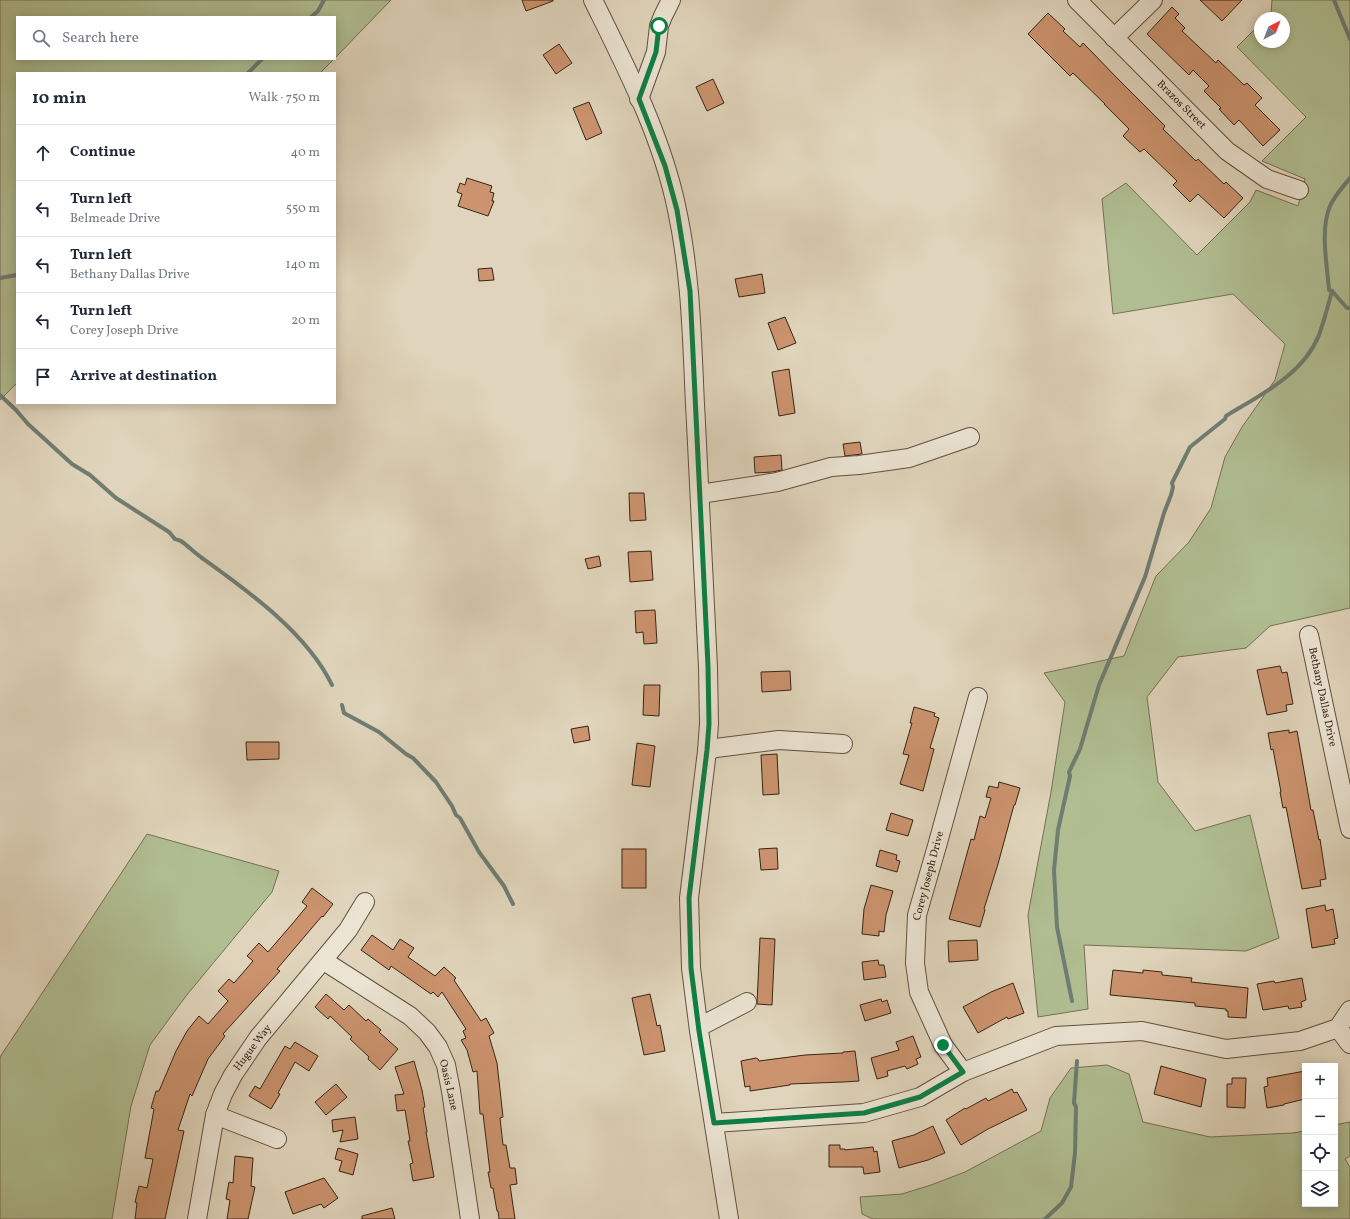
<!DOCTYPE html>
<meta charset="utf-8">
<style>
body{margin:0;font-family:Vollkorn,serif;background:#f6f6f7;color:#1f2937}
.controls{position:absolute;right:12px;bottom:12px;display:grid;overflow:hidden;border-radius:0px;box-shadow:0 2px 10px #0003}
.controls button{width:36px;height:36px;display:grid;place-items:center;padding:0;border:0;border-bottom:1px solid #e0e1e3;background:#fff;color:#1f2937;font:20px sans-serif}
.compass{position:absolute;left:1254px;top:12px;width:36px;height:36px;border-radius:50%;background:#fff;box-shadow:0 2px 10px #0003;rotate:42deg}
.stop{position:absolute;width:12px;height:12px;margin:-9px;border:3px solid #0b8043;border-radius:50%;background:#fff}
.stop.end{background:#0b8043;border-color:#fff;box-shadow:0 1px 4px #0008}
.list{margin:0;padding:0;list-style:none}
h2{display:flex;justify-content:space-between;align-items:center;height:52px;margin:0;padding:0 16px;font-size:17px}
h2 small{font-size:13px;font-weight:400;color:#747a83}
.list li{display:grid;grid-template-columns:26px 1fr auto;gap:12px;align-items:center;box-sizing:border-box;height:56px;padding:0 16px;border-top:1px solid #e0e1e3}
.list b{display:block;font-size:15px;white-space:nowrap}
.list p{margin:0;font-size:13px;white-space:nowrap;color:#747a83}
.list em{font-size:13px;font-style:normal;color:#747a83}
.icon{flex:none;width:22px;height:22px;fill:none;stroke:currentColor;stroke-width:2;stroke-linecap:round;stroke-linejoin:round}
.map{position:relative;flex:none;width:1350px;height:1219px;overflow:hidden}
.search{position:absolute;background:#fff;box-shadow:0 2px 10px #0003;left:16px;top:16px;width:320px;height:44px;display:flex;align-items:center;gap:10px;box-sizing:border-box;padding:0 14px;border-radius:0px;color:#747a83;font-size:15px}
.panel{position:absolute;background:#fff;box-shadow:0 2px 10px #0003;left:16px;top:72px;width:320px;height:332px;border-radius:0px}
.map>svg:first-child{display:block}
.green{fill:#b0be92;stroke:#747154}
.lines{fill:none;stroke-linecap:round;stroke-linejoin:round}
.stream{stroke:#6f7d73;stroke-width:4}
.building{fill:#cb936e;stroke:#382415}
.minor-casing{stroke:#62503f;stroke-width:20}
.minor{stroke:#ebe4d3;stroke-width:18}
.route{stroke:#0b8043;stroke-width:5}
.labels{text-anchor:middle;dominant-baseline:central;stroke-width:3.5;stroke-linejoin:round;paint-order:stroke}
.street-label{font-size:11px;fill:#382415;stroke:#ebe4d3}
</style>
<div class="map">
<svg width="1350" height="1219" viewBox="0 0 1350 1219">
<rect width="100%" height="100%" fill="#e0d5bc"/>
<filter id="stains"><feTurbulence type="fractalNoise" baseFrequency=".005" numOctaves="4"/><feColorMatrix values="0 0 0 0 .2 0 0 0 0 .09 0 0 0 0 .02 0 0 0 .5 -.17"/></filter>
<radialGradient id="worn" r=".72"><stop offset=".6" stop-color="#630" stop-opacity="0"/><stop offset="1" stop-color="#630" stop-opacity=".3"/></radialGradient>
<g class="green">
<path d="M0,0h391l-56,58v-41h-318v42h317l-14,14h-303v310l-17,17z"/>
<path d="M1272,0h78v608l-80,18 -24,22 -68,9 -31,40 11,85 37,49 55,-16 29,123 -33,13 -162,-6 4,64 -50,8 -10,-102 23,-123 14,-90 -21,-29 80,-17 32,-80 33,-34 22,-34 14,-51 17,-30 33,-47 10,-36 -52,-50 -120,20 -11,-115 24,-16 71,72 53,-53 6,-12 42,16 7,-27 -43,-18 44,-44 -69,-70 23,-23v18h24v-24h-18l5,-4z"/>
<path d="M147,834l132,37 -7,21 -86,104 -36,49 -19,61 -19,113h-112v-162z"/>
<path d="M1107,1065l22,9 14,48 67,15 83,-4 12,-2v73h30v-79l15,-3v34l-5,3 5,8v52h-477l-11,-5 -2,-17 42,-3 29,-9 34,-13 76,-41 9,-33 21,-30z"/>
</g>
<g class="lines">
<g class="stream">
<path d="M1334,0l16,39"/>
<path d="M311,17l7,-6 6,-11"/>
<path d="M248,73l14,-14"/>
<path d="M1350,178c-7,9 -15,17 -20,28 -10,24 -3,58 -1,84l3,1 15,17h3"/>
<path d="M0,278l17,-3"/>
<path d="M0,395l16,15 12,14 44,40 18,11 26,23 53,34c2,2 4,5 6,7 2,1 4,1 6,2 7,5 14,12 21,17 46,33 105,75 130,127"/>
<path d="M342,705l2,8 35,19 27,22 7,4 23,24 16,24 4,9 4,3 19,34 25,34 9,18"/>
<path d="M1072,1001l-15,-74 -3,-57 4,-40 12,-54 -1,-4 11,-23 19,-64 46,-108 19,-64 7,-18 2,-8 -1,-4 18,-36 35,-28 1,-3c34,-21 77,-41 93,-81 5,-14 9,-29 13,-44"/>
<path d="M1045,1219l17,-16 9,-16 4,-34 1,-46 -2,-4 3,-42"/>
</g>
</g>
<g class="building">
<path d="M522,0h31v1l-27,10z"/>
<path d="M1200,0h42l-20,21z"/>
<path d="M1172,7l7,7 -4,4 10,10 -3,3 34,32 2,-3 26,25 3,-2 15,15 -7,7 25,25 -17,16 -24,-26 -5,5 -15,-16 2,-1 -17,-17 5,-5 -16,-16 -4,5 -42,-41z"/>
<path d="M1048,13l17,16 -2,2 17,16 3,-4 9,9 24,25 49,49 -2,3 33,32 2,-2 26,25 2,-2 17,16 -19,20 -26,-24 -8,8 -17,-17 4,-4 -33,-32 -4,3 -17,-16 6,-7 -25,-25h1l-32,-31 -3,3 -42,-42z"/>
<path d="M559,44l13,19 -16,11 -13,-19z"/>
<path d="M713,79l11,24 -17,8 -11,-24z"/>
<path d="M589,102l13,31 -16,7 -13,-32z"/>
<path d="M467,178l25,8 -2,6 4,1 -2,8h2l-6,15 -30,-10 4,-12 -5,-2 3,-9 5,2z"/>
<path d="M492,268l2,12 -15,1 -1,-12z"/>
<path d="M762,274l3,19 -26,4 -4,-18z"/>
<path d="M785,317l11,26 -18,7 -10,-27z"/>
<path d="M789,369l6,44 -16,3 -7,-44z"/>
<path d="M860,442l2,12 -17,2 -2,-12z"/>
<path d="M781,455l1,15 -10,2 -17,1 -1,-16z"/>
<path d="M629,493h15l2,27 -16,1z"/>
<path d="M651,551l2,29 -23,2 -2,-30z"/>
<path d="M599,556l2,10 -13,3 -3,-10z"/>
<path d="M655,610l2,33 -13,1 -1,-12 -7,1 -1,-22z"/>
<path d="M1280,666l2,7 5,-1 6,32 -7,1 1,6 -20,4 -10,-45z"/>
<path d="M790,671l1,19 -29,2 -1,-20z"/>
<path d="M644,685h16l-1,31 -16,-1z"/>
<path d="M914,707l21,6 -1,3 5,2 -9,30 4,1 -11,42 -23,-7 9,-29 -6,-1 9,-31h-2z"/>
<path d="M588,726l2,14 -16,3 -3,-14z"/>
<path d="M1289,730v3l8,-2 14,79h2l6,30 1,-1 6,40 -6,1 1,6 -19,3 -16,-82 -3,1 -3,-16h1l-8,-43 -2,1 -3,-17z"/>
<path d="M246,742h33v17l-32,1z"/>
<path d="M637,743l18,3 -5,41 -18,-2z"/>
<path d="M777,754l2,40 -16,1 -2,-40z"/>
<path d="M999,782l21,6 -5,17h-1l-16,59 -14,45 1,1 -5,17 -31,-8 22,-80 3,1 6,-24 5,2 6,-20 -5,-1 3,-11 9,2z"/>
<path d="M891,813l22,7 -5,16 -22,-6z"/>
<path d="M777,848l1,21 -17,1 -2,-21z"/>
<rect x="622" y="849" width="24" height="39"/>
<path d="M880,850l17,5 -1,5 4,1 -3,11 -21,-6z"/>
<path d="M871,885l22,6 -7,24 -2,17 -5,-1v5l-17,-2 2,-25z"/>
<path d="M312,888l21,16 -10,13 -1,-1 -45,53 3,2 -57,63 2,2 -17,23 -16,37 -2,-2 -12,36 6,1 -19,88h-30l2,-16 -2,-1 4,-16 8,2 6,-29 -8,-1 9,-49 -3,-1 5,-17h3l17,-40 11,-20 12,-15 9,8 20,-23 -10,-10 11,-12 5,4 19,-22 -6,-5 12,-13 9,9 25,-29 14,-17 -5,-4z"/>
<path d="M1325,905l1,6 7,-2 5,29 -4,1 1,5 -23,4 -6,-39z"/>
<path d="M372,935l21,15 7,-11 14,9 -6,9 27,19 9,-9 12,11 -2,2 27,41 5,-3 8,15 -5,3 8,27 6,54 -3,1 3,27h3l4,23h5l2,16 -7,1 5,34h-16l-1,-8h-1l-4,-23h-2l-3,-16h2l-7,-58h-3l-3,-43 -4,1 -6,-22 -6,-10 5,-2 -3,-7 3,-2 -24,-37 -4,5 -5,-5 -2,2 -40,-28 -2,4 -28,-20z"/>
<path d="M760,938l15,1 -3,66 -15,-1z"/>
<path d="M977,940l1,20 -29,2 -1,-21z"/>
<path d="M878,960l1,5h5l2,12 -22,3 -2,-18z"/>
<path d="M1113,970l30,3v-3l19,2v3l30,3 -1,4 57,6 -2,30 -18,-1v-6h-2v-2l-31,-3v-3l-85,-8z"/>
<path d="M1302,978l4,22 -5,2 1,5 -13,2 -1,-3 -25,4 -6,-26 17,-3 1,2z"/>
<path d="M1013,983l11,30 -16,6 -1,-2 -29,16 -15,-26 28,-15z"/>
<path d="M326,994l18,16 5,-5 17,16 2,-2 13,11 -2,2 19,17 -18,21 -12,-11 1,-2 -19,-18 2,-2 -22,-21 -2,3 -13,-12z"/>
<path d="M650,994l7,32 3,-1 5,26 -21,4 -12,-57z"/>
<path d="M881,999l1,3 5,-2 4,13 -26,8 -5,-16z"/>
<path d="M913,1036l8,21 -5,2 2,5 -11,5 -2,-3 -18,5 1,5 -11,3 -6,-21 28,-8 -3,-8z"/>
<path d="M295,1042l23,14 -9,15 -14,-9 -17,31 2,1 -9,15 -22,-13 6,-10 5,3 25,-43 5,3z"/>
<path d="M855,1051l4,30 -16,1 -53,2v1l-40,6v-5l-5,1 -4,-26 15,-3 2,1 1,2 46,-6 38,-2v-1z"/>
<path d="M414,1061l8,29 3,17 -2,1 4,24h-1l8,45 -21,4 -3,-17 3,-1 -5,-22h2l-5,-31 -8,1 -2,-16 9,-1 -9,-27z"/>
<path d="M1161,1066l45,13 -5,28 -47,-13z"/>
<path d="M1305,1071v28l-21,5v1l-17,3 -3,-21 4,-1 -1,-8z"/>
<path d="M1232,1078h14l-1,30 -18,-1v-23h5z"/>
<path d="M336,1084l11,13 -21,18 -11,-13z"/>
<path d="M1012,1089l2,4 3,-1 10,18 -39,19 -27,16 -15,-25 19,-12 1,1 20,-11 2,3z"/>
<path d="M355,1117l3,22 -18,3 3,-12 -10,2 -1,-12z"/>
<path d="M933,1126l12,27 -17,7 -29,8 -7,-27 22,-6z"/>
<path d="M829,1145h11v4h5v1l28,-3 1,5 3,-1 3,21 -16,2 -1,-7h-34z"/>
<path d="M338,1148l20,6 -5,21 -14,-4 3,-10 -7,-2z"/>
<path d="M235,1156l18,2 -2,28 4,1 -7,32h-21l3,-19 -4,-1 3,-17 4,1z"/>
<path d="M324,1178l14,20 -14,10 -3,-4 -28,10 -8,-22z"/>
<path d="M392,1208l3,11h-33v-3z"/>
</g>
<g class="lines">
<defs>
<g id="minor">
<path d="M593,0c33,67 69,136 84,210 14,65 15,130 18,195 5,87 9,174 13,262l1,57 -2,27 -18,147 2,70 8,63 30,188"/>
<path d="M1077,0l150,151 40,28 32,11"/>
<path d="M1114,38l39,-38"/>
<path d="M639,99l17,-47 3,-26 4,-10 8,-16"/>
<path d="M700,494l77,-12 54,-15 28,-2 50,-7 61,-21"/>
<path d="M1309,635l41,194"/>
<path d="M707,751l9,-3 63,-8 64,4"/>
<path d="M324,961l86,55 17,16 11,15 8,18 5,26 19,128"/>
<path d="M699,1027l48,-25"/>
<path d="M1338,1028l12,16"/>
<path d="M963,1072l-20,-27 -24,-53 -4,-29 2,-48 20,-69 41,-149"/>
<path d="M215,1115l62,24"/>
<path d="M714,1123l150,-10 56,-16 43,-25 93,-36 86,-5 84,18 74,-8 38,-13 12,-18"/>
<path d="M197,1219l18,-104 8,-21 10,-19 25,-37 90,-108 17,-28"/>
</g>
</defs>
<use href="#minor" class="minor-casing"/>
<use href="#minor" class="minor"/>
</g>
<g class="lines">
<path class="route" d="M659,26l-3,26 -17,47 26,67 12,44 13,81 18,375 1,58 -2,26 -18,148 2,70 8,63 15,92 150,-10 56,-16 43,-25 -20,-27"/>
</g>
<g class="labels">
<g class="street-label">
<text transform="translate(1181 105) rotate(45)">Brazos Street</text>
<text transform="translate(1322 697) rotate(78)">Bethany Dallas Drive</text>
<text transform="translate(929 876) rotate(-75)">Corey Joseph Drive</text>
<text transform="translate(253 1048) rotate(-53)">Hugue Way</text>
<text transform="translate(448 1085) rotate(77)">Oasis Lane</text>
</g>
</g>
<rect width="100%" height="100%" filter="url(#stains)"/>
<rect width="100%" height="100%" fill="url(#worn)"/>
</svg>
<div class="controls">
<button>+</button>
<button>−</button>
<button><svg class="icon" aria-label="locate" viewBox="0 0 24 24"><circle cx="12" cy="12" r="6"/><path d="M12 2v4M12 18v4M2 12h4M18 12h4"/></svg></button>
<button><svg class="icon" aria-label="layers" viewBox="0 0 24 24"><path d="M12 4l9 5-9 5-9-5zM3 14l9 5 9-5"/></svg></button>
</div>
<svg class="compass" viewBox="-18 -18 36 36"><path d="M0-13l5 13h-10z" fill="#e53935"/><path d="M0 13l5-13h-10z" fill="#747a83"/></svg>
<div class="stop" style="left:659px;top:26px"></div>
<div class="stop end" style="left:943px;top:1045px"></div>
<div class="search"><svg class="icon" aria-label="search" viewBox="0 0 24 24"><circle cx="10" cy="10" r="6"/><path d="M15 15l6 6"/></svg>Search here</div>
<section class="panel">
<h2>10 min<small>Walk · 750 m</small></h2>
<ul class="list">
<li><svg class="icon" aria-label="ahead" viewBox="0 0 24 24"><path d="M12 20V5M6 11l6-6 6 6"/></svg><div><b>Continue</b></div><em>40 m</em></li>
<li><svg class="icon" aria-label="left" viewBox="0 0 24 24"><path d="M17 20v-9H6M10 6l-5 5 5 5"/></svg><div><b>Turn left</b><p>Belmeade Drive</p></div><em>550 m</em></li>
<li><svg class="icon" aria-label="left" viewBox="0 0 24 24"><path d="M17 20v-9H6M10 6l-5 5 5 5"/></svg><div><b>Turn left</b><p>Bethany Dallas Drive</p></div><em>140 m</em></li>
<li><svg class="icon" aria-label="left" viewBox="0 0 24 24"><path d="M17 20v-9H6M10 6l-5 5 5 5"/></svg><div><b>Turn left</b><p>Corey Joseph Drive</p></div><em>20 m</em></li>
<li><svg class="icon" aria-label="arrive" viewBox="0 0 24 24"><path d="M6 21V4h12l-3 4 3 4H6"/></svg><div><b>Arrive at destination</b></div></li>
</ul>
</section>
</div>
